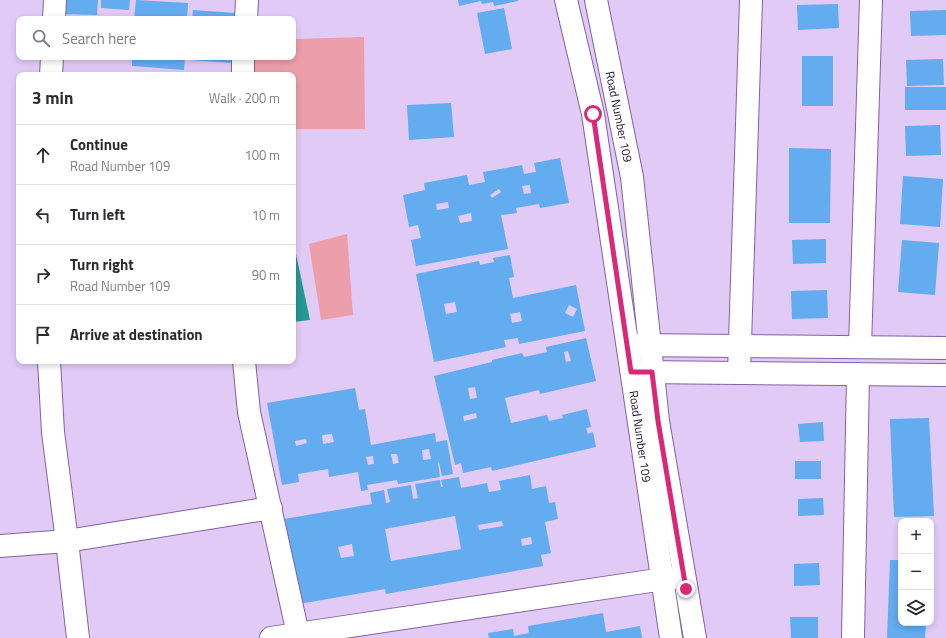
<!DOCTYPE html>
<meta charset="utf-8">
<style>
body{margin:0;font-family:"Titillium Web",sans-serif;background:#f2f2f3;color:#2b2b33}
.controls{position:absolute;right:12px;bottom:12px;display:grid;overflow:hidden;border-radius:8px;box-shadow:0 2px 6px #0003}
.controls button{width:36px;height:36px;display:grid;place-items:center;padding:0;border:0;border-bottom:1px solid #e1e1e2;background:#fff;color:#2b2b33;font:20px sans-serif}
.stop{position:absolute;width:12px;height:12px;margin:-9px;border:3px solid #db2777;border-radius:50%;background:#fff}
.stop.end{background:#db2777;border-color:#fff;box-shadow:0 1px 4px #0008}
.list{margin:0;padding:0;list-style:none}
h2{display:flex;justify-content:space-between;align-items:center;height:52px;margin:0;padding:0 16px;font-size:17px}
h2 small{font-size:13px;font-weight:400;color:#7c7c81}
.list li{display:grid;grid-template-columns:26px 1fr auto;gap:12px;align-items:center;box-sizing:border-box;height:60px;padding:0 16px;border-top:1px solid #e1e1e2}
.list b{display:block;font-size:15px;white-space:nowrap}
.list p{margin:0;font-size:13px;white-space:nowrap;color:#7c7c81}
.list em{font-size:13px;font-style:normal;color:#7c7c81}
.icon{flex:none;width:22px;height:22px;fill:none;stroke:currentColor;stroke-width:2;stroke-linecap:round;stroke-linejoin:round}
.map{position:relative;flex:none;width:946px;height:638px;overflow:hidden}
.search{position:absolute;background:#fff;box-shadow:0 2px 6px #0003;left:16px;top:16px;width:280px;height:44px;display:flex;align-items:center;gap:10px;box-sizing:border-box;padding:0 14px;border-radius:8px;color:#7c7c81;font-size:15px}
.panel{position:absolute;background:#fff;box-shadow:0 2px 6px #0003;left:16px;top:72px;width:280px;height:292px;border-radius:8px}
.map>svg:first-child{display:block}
.green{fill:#ec9eab}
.water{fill:#249992}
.building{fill:#63acf0;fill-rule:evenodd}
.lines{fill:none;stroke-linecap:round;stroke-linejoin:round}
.minor-casing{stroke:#8461a2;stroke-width:24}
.minor{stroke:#fff;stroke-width:22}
.route{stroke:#db2777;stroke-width:5}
.labels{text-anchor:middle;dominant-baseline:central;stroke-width:4;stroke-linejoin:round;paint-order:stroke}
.street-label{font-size:12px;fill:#20112b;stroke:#ebdcf9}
</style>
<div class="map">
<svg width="946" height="638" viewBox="0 0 946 638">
<rect width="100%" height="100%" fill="#e1cbf6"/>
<g class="green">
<path d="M364,37l1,92h-72v-54h-41l1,-18h40v-18z"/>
<path d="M347,234l6,81 -32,5 -12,-76z"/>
</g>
<path class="water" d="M293,240l17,80 -17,2z"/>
<g class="building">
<path d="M62,0h36l-1,15 -35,-1z"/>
<path d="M101,0h29l-1,10 -28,-2z"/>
<path d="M136,0l52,3 -1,16h-53z"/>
<path d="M458,0h60v1l-24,5 -1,-4 -11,2 -1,-3 -22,5z"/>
<path d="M838,4l1,24 -41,2 -1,-25z"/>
<path d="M504,8l8,41 -27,5 -8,-41z"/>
<path d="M193,10l43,3 -1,6h-43z"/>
<path d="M946,10v25l-35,1 -1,-25z"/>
<rect x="802" y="56" width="31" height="50"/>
<path d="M132,57h53l-1,13 -52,-4z"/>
<path d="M189,57h44l-1,6 -43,-3z"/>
<path d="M943,59l1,26 -37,1 -1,-26z"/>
<rect x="905" y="87" width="41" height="23"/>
<path d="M451,103l3,34 -45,3 -2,-35z"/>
<path d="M940,125l1,30 -35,1 -1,-30z"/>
<path d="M789,148l42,1 -1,74h-41z"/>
<path d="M560,158l9,45 -29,5 -1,-4 -23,4 1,5 -16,2 7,34 -92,17 -5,-26 10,-2 -3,-13 -9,2 -6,-32 22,-5 -1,-7 43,-8 2,10 16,-3 -2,-10 39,-7 2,9 12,-2 -2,-9zM530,185l1,8 -7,1 -2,-8zM499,189l2,3 -9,6 -2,-3zM448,202l1,6 -12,2 -1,-6zM471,213l1,8 -12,2 -2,-7z"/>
<path d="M903,176l40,3 -3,48 -40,-3z"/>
<path d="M826,239v24l-33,1 -1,-24z"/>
<path d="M902,240l37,3 -4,52 -37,-3z"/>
<path d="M510,255l4,22 -5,1 4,20 63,-13 9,46 -66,13 -1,-6 -14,2 2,7 -72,15 -18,-88 63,-13 1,4 14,-3 -1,-4zM455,302l2,10 -11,2 -2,-10zM569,305l8,4 -4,8 -8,-4zM520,312l2,9 -10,2 -2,-9z"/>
<path d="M827,290l1,28 -36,1 -1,-28z"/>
<path d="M586,338l10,43 -56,13 -1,-4 -34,8 6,25 36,-8 2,6 14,-3 -1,-3 25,-6 4,18 -5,1 2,6 5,-2 3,15 -104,24 -1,-4 -28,6 -2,-10 -6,2 -21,-89 58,-14v-2l30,-7 2,4 23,-5 -1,-5zM568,351l3,10 -5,1 -2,-10zM475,387l2,11 -7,1 -2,-11zM476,413l1,5 -13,3 -1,-5z"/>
<path d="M355,388l4,22 6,-1 6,36 64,-12 1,9 11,-2 6,34 -11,2 -3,-14 -1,1 2,14 -42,7 -1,-4 -30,5 1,5 -7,1 -3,-19 -29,5 -1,-8 -30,5 1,8 -17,3 -15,-82zM332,434l2,8 -11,2 -1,-9zM306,439l1,4 -11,3 -1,-5zM429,449l2,10 -8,1 -1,-10zM391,454h6l2,9 -6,1zM373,456l1,8 -6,1 -2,-8z"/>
<path d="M929,418l5,98 -40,1 -4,-98z"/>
<path d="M823,422l1,19 -24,1 -2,-18z"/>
<rect x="795" y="461" width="26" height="18"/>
<path d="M530,475l2,14 14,-3 3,17 6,-1 3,17 -13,3 6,31 -10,2 2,11 -157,28 -1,-5 -86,15 -15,-85 88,-15 -2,-11 14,-3 2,13 4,-1 -3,-13 24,-4 2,14 5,-1 -3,-14 25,-4 1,7h2l-2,-7 18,-3 2,11 26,-5 2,9 12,-2 -2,-9zM455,516l6,33 -70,12 -6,-32zM502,521l1,5 -24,4 -1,-5zM531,537l1,7 -10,2 -1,-7zM352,544l2,12 -13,2 -3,-11z"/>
<path d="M823,498l1,17 -26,1v-17z"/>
<path d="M890,560h11v63h25l-1,15h-38z"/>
<path d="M819,563l1,22 -26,1v-22z"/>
<path d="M603,613l3,19 34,-6 2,12h-153l-1,-5 25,-4 1,7 15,-3 -1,-7z"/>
<path d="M790,617h28v21h-27z"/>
</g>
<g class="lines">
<defs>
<g id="minor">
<path id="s1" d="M566,0l27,114 78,524"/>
<path id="s2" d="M596,0l36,177 26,244 37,217"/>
<path d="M54,19l1,-19"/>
<path d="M246,19l1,-19"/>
<path d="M51,75l1,-18"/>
<path d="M243,75v-18"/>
<path d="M634,345l312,3"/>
<path d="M860,347l11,-347"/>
<path d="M49,361l4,71 14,109 11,97"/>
<path d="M244,361l5,51 49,222"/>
<path d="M639,372l307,3"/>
<path d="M739,373l12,-373"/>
<path d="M0,546l67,-5 204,-33"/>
<path d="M271,638l406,-61"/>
<path d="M853,638l5,-264"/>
</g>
</defs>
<use href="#minor" class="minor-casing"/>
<use href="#minor" class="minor"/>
</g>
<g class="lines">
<path class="route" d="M593,114l38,258h21l6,49 28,168"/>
</g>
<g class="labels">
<g class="street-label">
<text stroke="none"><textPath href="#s2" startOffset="119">Road Number 109</textPath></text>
<text stroke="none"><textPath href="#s1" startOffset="443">Road Number 109</textPath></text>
</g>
</g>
</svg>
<div class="controls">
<button>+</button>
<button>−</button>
<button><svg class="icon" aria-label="layers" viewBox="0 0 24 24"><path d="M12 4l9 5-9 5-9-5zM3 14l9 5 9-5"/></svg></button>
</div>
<div class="stop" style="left:593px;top:114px"></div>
<div class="stop end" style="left:686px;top:589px"></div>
<div class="search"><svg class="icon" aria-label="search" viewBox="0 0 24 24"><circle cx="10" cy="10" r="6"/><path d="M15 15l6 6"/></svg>Search here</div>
<section class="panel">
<h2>3 min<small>Walk · 200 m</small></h2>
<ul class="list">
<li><svg class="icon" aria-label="ahead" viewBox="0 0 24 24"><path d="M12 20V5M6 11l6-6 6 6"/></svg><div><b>Continue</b><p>Road Number 109</p></div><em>100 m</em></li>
<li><svg class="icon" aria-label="left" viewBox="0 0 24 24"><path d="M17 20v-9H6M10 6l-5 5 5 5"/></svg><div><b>Turn left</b></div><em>10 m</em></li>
<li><svg class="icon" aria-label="right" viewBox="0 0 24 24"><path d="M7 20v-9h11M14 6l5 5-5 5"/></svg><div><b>Turn right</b><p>Road Number 109</p></div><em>90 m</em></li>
<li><svg class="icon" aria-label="arrive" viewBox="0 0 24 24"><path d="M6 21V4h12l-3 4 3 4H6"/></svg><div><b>Arrive at destination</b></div></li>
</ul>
</section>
</div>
